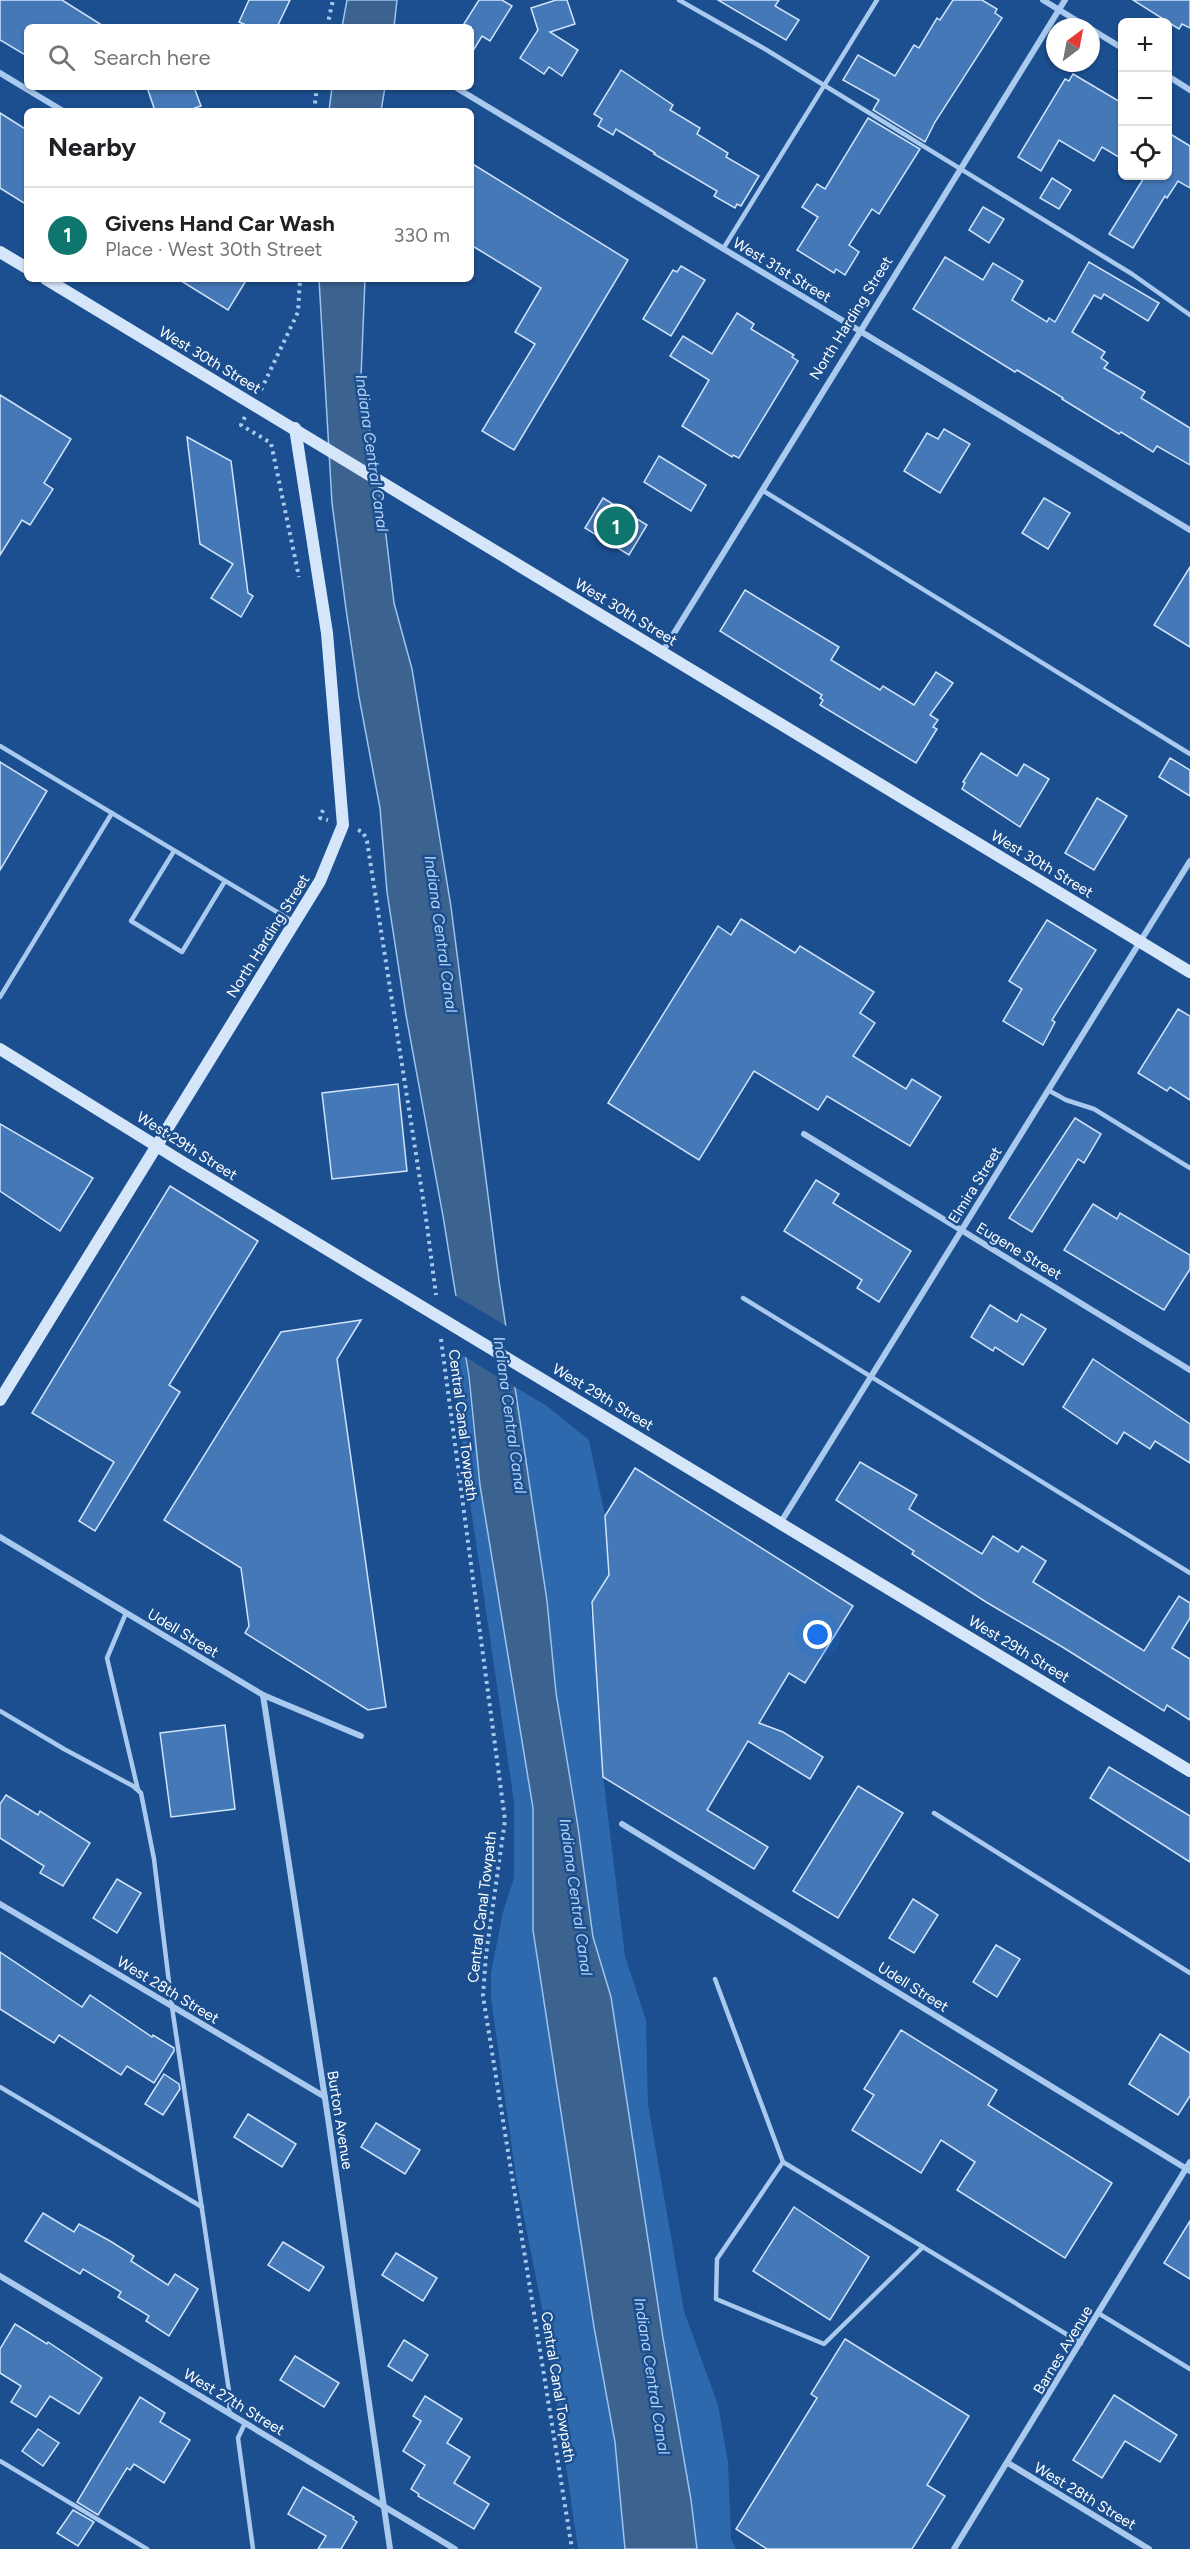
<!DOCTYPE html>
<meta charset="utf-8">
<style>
body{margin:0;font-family:Figtree,sans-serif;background:#f2f2f2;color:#202124}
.controls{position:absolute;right:18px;top:18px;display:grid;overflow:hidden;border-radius:9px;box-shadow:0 2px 4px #0004}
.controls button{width:54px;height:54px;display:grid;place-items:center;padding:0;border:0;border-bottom:2px solid #e0e0e0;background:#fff;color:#202124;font:30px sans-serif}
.compass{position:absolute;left:1046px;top:18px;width:54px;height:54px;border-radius:50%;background:#fff;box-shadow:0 2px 4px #0004;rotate:32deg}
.you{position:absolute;left:818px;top:1635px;width:21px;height:21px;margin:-15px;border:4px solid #fff;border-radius:50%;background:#1a73e8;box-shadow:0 0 0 9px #1a73e833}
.badge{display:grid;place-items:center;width:39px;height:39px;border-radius:50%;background:#0f766e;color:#fff;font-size:20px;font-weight:700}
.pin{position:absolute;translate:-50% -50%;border:3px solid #fff;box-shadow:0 2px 6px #0006}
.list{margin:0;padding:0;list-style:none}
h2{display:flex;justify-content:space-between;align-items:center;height:78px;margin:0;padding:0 24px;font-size:26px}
h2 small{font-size:20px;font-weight:400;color:#757577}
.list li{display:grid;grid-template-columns:39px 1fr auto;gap:18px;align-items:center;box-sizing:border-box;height:96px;padding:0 24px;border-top:2px solid #e0e0e0}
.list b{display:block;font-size:22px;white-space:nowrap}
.list p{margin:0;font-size:20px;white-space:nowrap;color:#757577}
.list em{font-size:20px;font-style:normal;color:#757577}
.icon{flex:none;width:33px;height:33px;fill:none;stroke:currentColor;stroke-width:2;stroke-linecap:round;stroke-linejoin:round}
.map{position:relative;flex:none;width:1190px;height:2549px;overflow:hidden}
.search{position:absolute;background:#fff;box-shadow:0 2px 4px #0004;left:24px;top:24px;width:450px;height:66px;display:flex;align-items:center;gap:15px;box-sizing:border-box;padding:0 21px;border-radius:9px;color:#757577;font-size:22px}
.panel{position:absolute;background:#fff;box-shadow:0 2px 4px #0004;left:24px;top:108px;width:450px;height:174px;border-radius:9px}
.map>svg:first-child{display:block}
.green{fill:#2e69ad}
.water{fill:#3c6290;stroke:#9cc4f0;stroke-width:1.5}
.pier{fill:#1b4f8f}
.building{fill:#4478b7;stroke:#cfe3fa;stroke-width:1.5}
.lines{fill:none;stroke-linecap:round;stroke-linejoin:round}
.path{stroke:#a9c9ee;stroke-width:4;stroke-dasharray:3 4.5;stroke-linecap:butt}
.lane{stroke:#a9c9ee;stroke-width:4.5}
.street{stroke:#a9c9ee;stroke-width:6}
.secondary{stroke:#d6e6fa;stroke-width:12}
.labels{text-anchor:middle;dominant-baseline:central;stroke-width:5;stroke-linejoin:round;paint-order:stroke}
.street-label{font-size:15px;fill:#fff;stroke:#1b4f8f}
.water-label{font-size:16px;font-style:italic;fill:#b5d3f5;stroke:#1b4f8f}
</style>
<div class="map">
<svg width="1190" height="2549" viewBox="0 0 1190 2549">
<rect width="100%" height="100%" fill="#1b4f8f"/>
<g class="green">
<path d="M457,1352l8,5 15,128 53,323v122l61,397 21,115 10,107h-47l-31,-216 -31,-156 -25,-179v-25l12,-61 11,-34v-76l-46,-314 -14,-114z"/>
<path d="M515,1387l32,19 42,34 16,76 4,59 -19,31 1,10 2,-2 10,161 22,181 21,64 2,85 36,206 34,94 10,57 3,77 5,10h-39l-6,-49 -28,-162 -52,-341 -18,-60 -37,-244 -9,-92z"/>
</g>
<g class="water">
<path d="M347,0h50l-3,27h-52z"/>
<path d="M332,87h53l-4,24h-52z"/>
<path d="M319,279h46l-4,98 24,150 9,76 18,66 39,238 48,374 48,320 9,92 22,134 15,110 18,60 52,341 28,162 6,49h-72l-10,-107 -21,-115 -61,-397v-122l-53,-323 -11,-108 -26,-161 -37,-201 -19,-123 -7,-84 -21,-111 -13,-88 -14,-106z"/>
</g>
<path class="pier" d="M451,1293l57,34 10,62 -56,-34z"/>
<g class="building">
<path d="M0,0h62l43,27h-78v29l-27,-16z"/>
<path d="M249,0h41l-13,27h-26l-12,-5z"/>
<path d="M479,0h23l10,6 -22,35 -8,-5 -11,18v-27h-9z"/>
<path d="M556,0h11l8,24 -25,8 28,18 -16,26 -13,-9 -5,7 -24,-16 18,-28 -7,-22z"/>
<path d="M718,0h61l-4,6 24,14 -13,20z"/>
<path d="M953,0h29l15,9 -2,4 7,5 -67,104 -10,20 -52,-32 6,-10 -36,-20 15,-25 37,21 19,-31 5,3 18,-30 3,2z"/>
<path d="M1133,0h57v28l-8,-4 -3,5z"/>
<path d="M621,70l52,35 -3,5 30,18 -3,6 31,19 -2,4 33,19 -18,30 -4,-2 -2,4 -21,-12 3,-5 -63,-37 1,-1 -36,-22 -3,-2 -3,6 -15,-9 4,-7 -8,-5z"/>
<path d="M1073,74l49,29v56l-20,-12 -8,14 -35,-21 -18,31 -23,-14 47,-78 4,2z"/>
<path d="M147,87h47l7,19 -15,5h-31z"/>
<path d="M0,113l27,17v75l-27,-17z"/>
<path d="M868,118l52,31 -41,65 -7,-5 -23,36 10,7 -14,23 -9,-6 -2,4 -37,-23 21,-33 -16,-10 15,-23 8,5z"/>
<path d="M1167,132l23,14v42l-12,-7 -11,17 -2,-2 -32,52 -24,-14 36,-58h23z"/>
<path d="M471,163l157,97 -114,190 -32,-19 53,-87 -20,-12 26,-44 -70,-43z"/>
<path d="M1052,178l19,12 -12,19 -19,-11z"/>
<path d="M983,207l21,12 -15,24 -20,-13z"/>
<path d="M945,257l38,23 10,-17 30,18 -11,19 35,22 2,-4 6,4 34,-60 70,41 -11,18 -44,-27 -3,5 -7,-4 -22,37 33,20 -4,6 7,5 -4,5 41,24 -4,6 49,30v37l-33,-19 -4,6 -32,-20 -2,2 -57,-35 1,-1 -46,-28 -2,2 -102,-63z"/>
<path d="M681,266l24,14 -34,56 -28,-17 30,-49 4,2z"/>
<path d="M178,279h69l-19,31z"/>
<path d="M737,313l17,11 -3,5 43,26 -2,2 6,4 -59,97 -6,-3 -1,2 -50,-31 27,-46 -39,-24 13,-20 29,18z"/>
<path d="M0,395l71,44 -27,44 9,6 -23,36 -8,-5 -22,35z"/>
<path d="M944,429l26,15 -30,49 -36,-22 23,-38 11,6z"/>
<path d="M187,437l44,24 17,132 5,3 -12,21 -30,-19 22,-34 -33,-20z"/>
<path d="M659,456l47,29 -15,26 -47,-29z"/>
<path d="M603,498l44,27 -18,30 -44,-27z"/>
<path d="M1044,498l26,15 -22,36 -26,-16z"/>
<path d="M1190,567v80l-36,-22z"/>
<path d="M745,590l94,57 -8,13 49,30 3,-4 31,19 22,-33 17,11 -23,32 8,5 -5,7 4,2 -21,34 -96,-58 3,-5 -3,-2 2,-3 -102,-64z"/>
<path d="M981,753l36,23 7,-12 25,15 -29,48 -58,-38 3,-6 -2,-1z"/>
<path d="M1170,758l20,12v26l-31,-19z"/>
<path d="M0,762l47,29 -47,79z"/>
<path d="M1097,798l30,18 -33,54 -29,-17z"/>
<path d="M741,919l54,34 5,-7 74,46 -14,21 15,10 -22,33 53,33 6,-10 29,18 -31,49 -83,-50 -9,14 -64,-39 -55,89 -91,-57 110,-177 13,9z"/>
<path d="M1047,920l49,30 -44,70 3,2 -12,23 -40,-24 19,-32 -13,-8z"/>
<path d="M1178,1009l12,7v84l-20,-13 -3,4 -29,-18z"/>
<path d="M398,1084l9,87 -75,8 -10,-86z"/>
<path d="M1075,1118l26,16 -17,29 -6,-4 -46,73 -23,-14z"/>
<path d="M0,1124l93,54 -33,53 -60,-40z"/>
<path d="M816,1180l23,14 -6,9 78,48 -32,51 -22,-14 5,-8 -78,-49z"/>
<path d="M170,1186l88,55 -89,144 11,7 -85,139 -16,-10 35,-59 -82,-49z"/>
<path d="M1093,1204l24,15 3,-6 70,42v14l-26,41 -100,-60z"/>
<path d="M990,1305l27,17 4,-8 25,15 -23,36 -28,-18 -2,4 -22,-14z"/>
<path d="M361,1320l-24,39 49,348 -18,3 -123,-77 4,-7 -8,-58 -77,-48 117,-188z"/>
<path d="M1093,1359l97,65v39l-35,-22 -5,8 -26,-17 -7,12 -54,-37z"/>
<path d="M860,1462l57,33 -8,14 73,45 11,-18 25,16 4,-6 24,15 -13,21 108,67 3,2 35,-55 11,7v15l-18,30 18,11v61l-23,-15 -3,6 -100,-63 -78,-46 -74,-48 2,-3 -78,-51z"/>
<path d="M635,1468l218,138 -48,77 -16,-10 -30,50 24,9 40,25 -13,22 -62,-38 -41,69 61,37 -14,22 -151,-92 -11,-175 17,-27 -4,-59z"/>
<path d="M225,1725l10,84 -64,8 -11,-84z"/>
<path d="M1109,1767l81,49v46l-100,-64z"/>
<path d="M858,1786l45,27 -65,105 -45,-27z"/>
<path d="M6,1795l32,20 2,-4 50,32 -27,43 -23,-13 4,-7 -44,-28v-34z"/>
<path d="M117,1879l24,14 -24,40 -24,-15z"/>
<path d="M913,1899l25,16 -24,38 -25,-15z"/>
<path d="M996,1945l24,14 -23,38 -24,-15z"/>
<path d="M0,1952l82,55 8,-12 62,42 1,-2 21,13v3l-20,32 -27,-17 -6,9 -62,-40 -5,8 -54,-34z"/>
<path d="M901,2030l96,60 -9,15 124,78 -47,75 -108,-68 18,-28 -34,-22 -20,33 -69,-43 22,-35 -10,-6z"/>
<path d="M1160,2034l30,19v43l-12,19 -49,-31z"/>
<path d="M164,2074l15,10 1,5 -17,26 -18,-11z"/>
<path d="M248,2114l48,30 -14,23 -48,-30z"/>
<path d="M376,2123l44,27 -15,24 -44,-27z"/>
<path d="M794,2207l75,50 -39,63 -77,-49z"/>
<path d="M43,2213l31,19 5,-8 31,17 24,15 -3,5 37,24 7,-11 23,15 -29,47 -23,-15 3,-5 -31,-19 3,-5 -38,-23 -3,5 -55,-33z"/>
<path d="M1190,2221v58l-26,-16z"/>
<path d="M283,2242l41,25 -15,24 -41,-26z"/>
<path d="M396,2253l41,25 -14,23 -41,-26z"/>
<path d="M15,2324l32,20 1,-2 54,36 -23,36 -29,-18 -14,21 -25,-15 10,-16 -21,-13v-24z"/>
<path d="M845,2339l124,77 -42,69 18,11 -33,53h-145l-31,-20 81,-131 -6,-4z"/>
<path d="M404,2340l24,15 -16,26 -24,-15z"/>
<path d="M295,2356l44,27 -15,24 -44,-27z"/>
<path d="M1114,2395l63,40 -17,27 -35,-21 -23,37 -29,-18z"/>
<path d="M425,2396l37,23 -15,24 23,14 -16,26 35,21 -15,25 -56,-33 1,-2 -8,-5 14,-24 -22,-14 18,-30 -8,-5z"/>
<path d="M140,2397l25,16 -5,9 30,18 -26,43 -30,-19 -4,6 -3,-2 -29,47 -21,-13z"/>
<path d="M38,2429l21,14 -16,23 -21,-15z"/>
<path d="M303,2487l51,30 -1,2 4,3 -16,27h-23l8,-13 -38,-22z"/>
<path d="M73,2510l21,12 -16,24 -21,-13z"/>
</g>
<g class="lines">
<g class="path">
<path d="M327,27l6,-27"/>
<path d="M314,111l3,-24"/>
<path d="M261,390l37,-78 2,-33"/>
<path d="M245,417l-4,8 30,18 28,134"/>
<path d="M323,810l-3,8 8,2"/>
<path d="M358,830l5,2 4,9 59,377 10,77"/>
<path d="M441,1339l64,481 -19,135 -3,41 89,553"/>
</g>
<g class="lane">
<path d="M679,0l86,49 367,225 58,41"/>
<path d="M723,249l154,-249"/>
<path d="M762,490l428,264"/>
<path d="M0,746l292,175"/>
<path d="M174,851l-43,70 51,31 43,-71"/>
<path d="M0,997l112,-184"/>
<path d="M1048,1090l18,10 28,9 96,59"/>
<path d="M743,1298l447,275"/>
<path d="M126,1613l-19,45 31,132"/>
<path d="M0,1711l64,38 69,37 8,7 13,66 18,148 58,391 -1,15"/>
<path d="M934,1813l256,160"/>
<path d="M715,1979l68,183 298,181"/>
<path d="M0,2087l202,120"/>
<path d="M783,2162l-66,97 -1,40 108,45 99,-97"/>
<path d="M1098,2313l92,56"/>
<path d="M245,2423l-7,15 15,111"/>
<path d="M0,2461l147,88"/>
</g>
<g class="street">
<path d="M1043,0l44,27"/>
<path d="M1091,29l31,19"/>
<path d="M0,73l63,38"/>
<path d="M1168,76l22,14"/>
<path d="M455,87l735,443"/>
<path d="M663,651l402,-651"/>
<path d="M804,1134l386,236"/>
<path d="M781,1522l409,-661"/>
<path d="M0,1537l263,158 98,41"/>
<path d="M263,1695l65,423 62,431"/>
<path d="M622,1824l568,347"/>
<path d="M0,1904l325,193"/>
<path d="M0,2276l455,273"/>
<path d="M1008,2463l141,86"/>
<path d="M954,2549l236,-387"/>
</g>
<g class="secondary">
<path d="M0,252l27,16"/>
<path d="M46,279l1144,693"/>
<path d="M0,1049l184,114 1006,608"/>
<path d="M0,1400l320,-519 23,-56 -16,-192 -32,-205"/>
</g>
</g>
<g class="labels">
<g class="street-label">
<text transform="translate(782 270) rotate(31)">West 31st Street</text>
<text transform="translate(851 318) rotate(-58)">North Harding Street</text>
<text transform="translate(210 360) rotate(31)">West 30th Street</text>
<text transform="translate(626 612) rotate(31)">West 30th Street</text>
<text transform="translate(1042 864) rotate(31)">West 30th Street</text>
<text transform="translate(268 936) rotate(-58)">North Harding Street</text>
<text transform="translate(187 1146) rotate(32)">West 29th Street</text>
<text transform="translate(975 1185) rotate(-58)">Elmira Street</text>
<text transform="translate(1019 1251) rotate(31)">Eugene Street</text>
<text transform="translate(603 1397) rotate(31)">West 29th Street</text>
<text transform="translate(463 1425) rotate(83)">Central Canal Towpath</text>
<text transform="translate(183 1633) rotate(31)">Udell Street</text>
<text transform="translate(1019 1649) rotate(31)">West 29th Street</text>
<text transform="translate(482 1907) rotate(-83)">Central Canal Towpath</text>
<text transform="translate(913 1987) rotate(32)">Udell Street</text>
<text transform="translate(168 1990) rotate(31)">West 28th Street</text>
<text transform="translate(340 2120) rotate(81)">Burton Avenue</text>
<text transform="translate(1063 2350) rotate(-59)">Barnes Avenue</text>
<text transform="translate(558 2387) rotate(81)">Central Canal Towpath</text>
<text transform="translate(234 2402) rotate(31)">West 27th Street</text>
<text transform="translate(1085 2496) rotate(31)">West 28th Street</text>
</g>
<g class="water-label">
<text transform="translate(372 453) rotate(82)">Indiana Central Canal</text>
<text transform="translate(441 934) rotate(82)">Indiana Central Canal</text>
<text transform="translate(510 1415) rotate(82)">Indiana Central Canal</text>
<text transform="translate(576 1897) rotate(82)">Indiana Central Canal</text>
<text transform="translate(652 2376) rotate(81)">Indiana Central Canal</text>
</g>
</g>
</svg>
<div class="controls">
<button>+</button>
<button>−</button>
<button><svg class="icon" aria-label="locate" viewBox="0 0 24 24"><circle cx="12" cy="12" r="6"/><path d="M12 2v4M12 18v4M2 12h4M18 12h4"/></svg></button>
</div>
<svg class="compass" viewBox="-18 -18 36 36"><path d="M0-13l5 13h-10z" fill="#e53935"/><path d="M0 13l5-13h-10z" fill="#757577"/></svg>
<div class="you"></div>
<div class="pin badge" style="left:616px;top:526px">1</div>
<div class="search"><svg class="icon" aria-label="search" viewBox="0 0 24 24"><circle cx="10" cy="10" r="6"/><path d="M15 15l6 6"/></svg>Search here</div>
<section class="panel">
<h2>Nearby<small></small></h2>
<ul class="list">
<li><span class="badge">1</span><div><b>Givens Hand Car Wash</b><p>Place · West 30th Street</p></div><em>330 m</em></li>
</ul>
</section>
</div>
